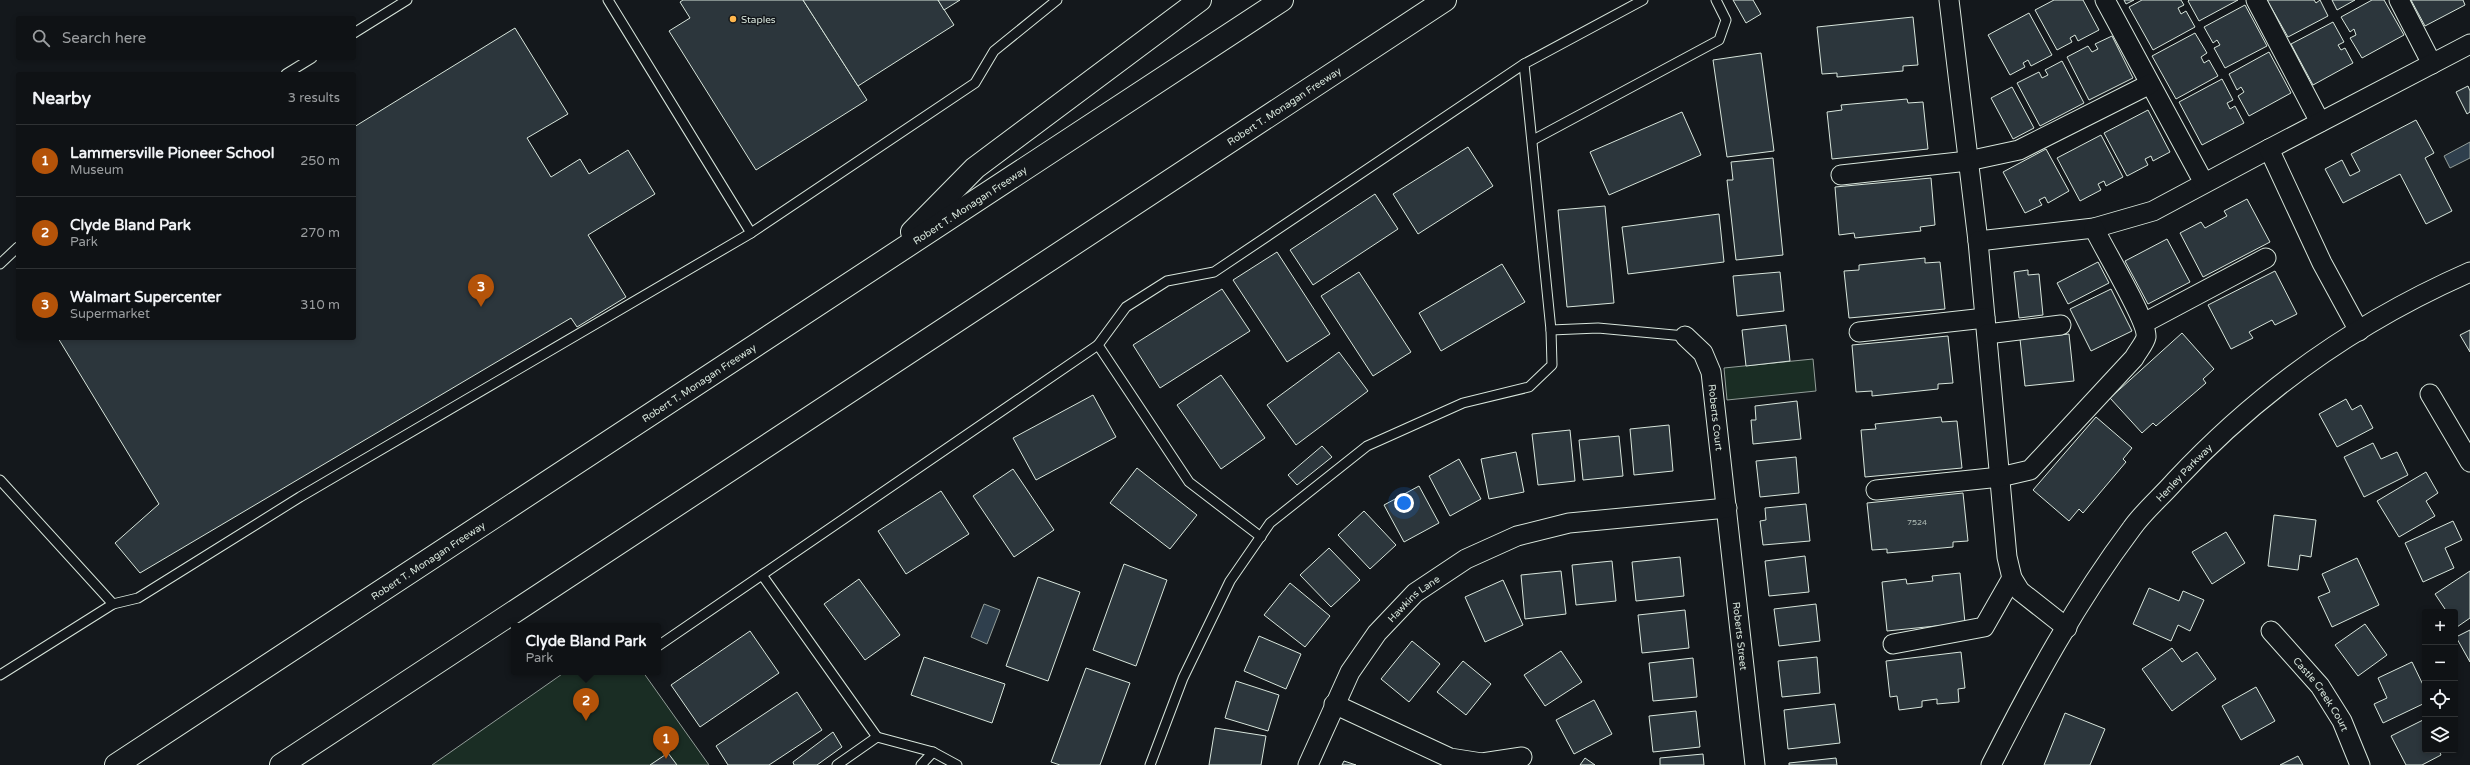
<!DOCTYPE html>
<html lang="en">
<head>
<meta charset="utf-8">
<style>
  body { margin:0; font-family:"Varela Round",sans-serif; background:#1d2022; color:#f1f3f6 }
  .controls { position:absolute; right:12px; bottom:12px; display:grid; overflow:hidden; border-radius:4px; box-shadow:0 2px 6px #0003 }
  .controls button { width:36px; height:36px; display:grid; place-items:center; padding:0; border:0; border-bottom:1px solid #2f3234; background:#0f1215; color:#f1f3f6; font:20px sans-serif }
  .you { position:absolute; left:1404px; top:503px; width:14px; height:14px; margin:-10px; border:3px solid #fff; border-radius:50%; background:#1a73e8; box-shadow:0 0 0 6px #1a73e833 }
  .badge { display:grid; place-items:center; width:26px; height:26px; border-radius:50%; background:#b45309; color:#fff; font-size:13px; font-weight:700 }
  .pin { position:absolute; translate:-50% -33px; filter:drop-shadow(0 1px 2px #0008) }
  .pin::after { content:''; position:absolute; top:21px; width:14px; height:12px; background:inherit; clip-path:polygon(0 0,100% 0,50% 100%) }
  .popup { position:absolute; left:511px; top:623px; width:150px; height:52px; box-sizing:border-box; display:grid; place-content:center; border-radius:4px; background:#0f1215; filter:drop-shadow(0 1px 3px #0005); font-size:13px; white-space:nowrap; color:#9b9ea0 }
  .popup b { font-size:15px; color:#f1f3f6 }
  .popup::after { content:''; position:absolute; left:50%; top:100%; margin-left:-8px; border:8px solid transparent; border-top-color:#0f1215 }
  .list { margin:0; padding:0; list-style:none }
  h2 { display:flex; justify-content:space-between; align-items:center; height:52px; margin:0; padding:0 16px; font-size:17px }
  h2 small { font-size:13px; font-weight:400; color:#9b9ea0 }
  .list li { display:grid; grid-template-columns:26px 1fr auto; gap:12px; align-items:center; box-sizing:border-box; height:72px; padding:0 16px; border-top:1px solid #2f3234 }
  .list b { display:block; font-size:15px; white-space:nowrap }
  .list p { margin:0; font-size:13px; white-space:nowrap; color:#9b9ea0 }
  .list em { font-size:13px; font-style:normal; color:#9b9ea0 }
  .icon { flex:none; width:22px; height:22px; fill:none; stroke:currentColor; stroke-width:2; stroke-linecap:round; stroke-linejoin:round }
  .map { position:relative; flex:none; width:2470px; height:765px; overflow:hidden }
  .search { position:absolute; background:#0f1215; box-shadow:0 2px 6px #0003; left:16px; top:16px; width:340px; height:44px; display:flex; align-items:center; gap:10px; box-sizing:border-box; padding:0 14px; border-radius:4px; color:#9b9ea0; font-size:15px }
  .panel { position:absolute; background:#0f1215; box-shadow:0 2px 6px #0003; left:16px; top:72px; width:340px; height:268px; border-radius:4px }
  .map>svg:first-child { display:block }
  .green { fill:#1a2d24; stroke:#939e99 }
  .water { fill:#2f3f4d; stroke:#939e99 }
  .building { fill:#2c363c; stroke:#d8e6dc }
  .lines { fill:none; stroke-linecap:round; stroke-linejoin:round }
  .lane-casing { stroke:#d8e6dc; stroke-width:11 }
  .street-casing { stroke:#d8e6dc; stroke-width:21 }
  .highway-casing { stroke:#d8e6dc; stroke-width:24 }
  .lane { stroke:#14181c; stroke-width:9 }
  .street { stroke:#14181c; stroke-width:19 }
  .highway { stroke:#14181c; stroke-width:22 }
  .poi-dot { fill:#ffb74d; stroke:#14181c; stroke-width:1.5 }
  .labels { text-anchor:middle; stroke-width:3; stroke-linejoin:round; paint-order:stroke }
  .number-label { font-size:8px; fill:#adbab4 }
  .poi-label { font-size:10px; fill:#d8e6dc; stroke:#14181c; text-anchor:start }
  .street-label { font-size:10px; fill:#d8e6dc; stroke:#14181c }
</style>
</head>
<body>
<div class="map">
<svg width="2470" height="765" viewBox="0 0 2470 765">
  <rect width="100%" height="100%" fill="#14181c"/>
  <g class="green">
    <polygon points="1813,359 1816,391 1727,400 1724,368"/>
    <polygon points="565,672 643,672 709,765 432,765"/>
  </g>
  <g class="water">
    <polygon points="2470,142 2470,158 2450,168 2444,156"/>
    <polygon points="984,604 1000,610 987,644 971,637"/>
  </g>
  <g class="building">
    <polygon points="683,0 803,0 867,100 756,170 669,31 690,18 680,2"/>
    <polygon points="803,0 938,0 954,25 858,86"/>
    <polygon points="938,0 960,0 944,10"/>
    <polygon points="1733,0 1753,0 1761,14 1746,23"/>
    <polygon points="2054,0 2083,0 2099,30 2078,41 2075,35 2070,38 2072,42 2057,50 2035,10"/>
    <polygon points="2124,0 2134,0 2126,4"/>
    <polygon points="2142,0 2181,0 2184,5 2178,8 2181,14 2186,11 2195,27 2153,50 2129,7"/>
    <polygon points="2189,0 2238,0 2199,21 2188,1"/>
    <polygon points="2267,0 2314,0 2316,3 2320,0 2328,16 2288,37"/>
    <polygon points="2332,0 2355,0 2337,10"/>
    <polygon points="2372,0 2384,0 2404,35 2362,58 2350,38 2356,35 2354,29 2350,32 2341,17"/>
    <polygon points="2411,0 2463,0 2465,5 2425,26"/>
    <polygon points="2245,5 2267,46 2225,68 2214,48 2220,45 2217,40 2213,43 2204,27"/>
    <polygon points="2029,13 2052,55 2031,66 2028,60 2023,63 2025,67 2010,75 1988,35"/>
    <polygon points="1913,17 1918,65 1903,66 1903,71 1837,77 1837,73 1822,74 1817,27"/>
    <polygon points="2333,22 2344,42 2338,45 2341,50 2345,48 2353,63 2313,85 2291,44"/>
    <polygon points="515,28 568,114 527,138 551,177 580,159 589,174 628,150 655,194 588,235 626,297 577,327 571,318 140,573 115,543 159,504 58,338 354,338 354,127"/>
    <polygon points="2195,33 2207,53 2201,57 2204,63 2209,60 2218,76 2176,99 2152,56"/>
    <polygon points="2112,36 2133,78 2089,100 2067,57 2088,46 2092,52 2098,49 2095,44"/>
    <polygon points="2269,52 2291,93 2249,116 2238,96 2244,92 2241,87 2237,90 2229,74"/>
    <polygon points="1761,53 1774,151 1727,157 1713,60"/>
    <polygon points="2062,61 2084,103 2040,126 2017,83 2039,72 2042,78 2048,75 2045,70"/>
    <polygon points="2222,79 2233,100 2227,103 2230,109 2235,106 2244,123 2202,145 2179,102"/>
    <polygon points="2468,86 2470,91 2470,112 2467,114 2456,92"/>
    <polygon points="2012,87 2034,128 2013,139 1991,98"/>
    <polygon points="1907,99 1908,103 1923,102 1928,149 1832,159 1827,112 1842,110 1841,105"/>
    <polygon points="2148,110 2170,152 2153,161 2151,156 2145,159 2148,165 2127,176 2104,133"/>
    <polygon points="1682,112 1701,155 1609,195 1590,152"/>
    <polygon points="2416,120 2434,153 2425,158 2452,211 2426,224 2400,174 2343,203 2325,169 2342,160 2350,176 2360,171 2351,154"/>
    <polygon points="2101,135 2123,177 2106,186 2104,181 2098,184 2101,190 2080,201 2057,158"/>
    <polygon points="1468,147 1493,186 1418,234 1393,194"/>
    <polygon points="2046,149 2069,191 2048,203 2045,197 2039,200 2042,205 2025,213 2003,172"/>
    <polygon points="1773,158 1783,255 1736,260 1727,180 1733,180 1731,162"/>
    <polygon points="1931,178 1935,225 1920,227 1921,231 1855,238 1854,233 1839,235 1835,187"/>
    <polygon points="1375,194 1398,229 1313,285 1290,250"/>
    <polygon points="2247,199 2270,242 2203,277 2180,233 2201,222 2205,228 2227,216 2224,211"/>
    <polygon points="1605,206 1614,303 1567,307 1558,210"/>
    <polygon points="1719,214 1724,262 1628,274 1622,227"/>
    <polygon points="2167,239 2190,282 2148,304 2125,261"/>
    <polygon points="1277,252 1330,334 1287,362 1233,280"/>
    <polygon points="1925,258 1925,263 1940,262 1945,309 1849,318 1844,271 1859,270 1859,265"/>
    <polygon points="2098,262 2109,283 2068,304 2057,283"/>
    <polygon points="1502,264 1525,302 1441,351 1419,313"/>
    <polygon points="2028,270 2028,275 2039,274 2043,315 2019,318 2014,272"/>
    <polygon points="2275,271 2297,314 2275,325 2272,320 2249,332 2253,338 2231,349 2208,305"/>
    <polygon points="1359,272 1411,352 1373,376 1321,296"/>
    <polygon points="1780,272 1784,311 1737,316 1733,276"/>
    <polygon points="1222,289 1250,331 1160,388 1133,345"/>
    <polygon points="2111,289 2132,331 2091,351 2070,309"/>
    <polygon points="1786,325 1790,361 1746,366 1742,330"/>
    <polygon points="2470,330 2470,352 2460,335"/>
    <polygon points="2182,333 2214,369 2203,379 2206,383 2156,426 2153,423 2142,433 2110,398"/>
    <polygon points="2069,334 2074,381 2025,386 2020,339"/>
    <polygon points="1948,336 1953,383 1938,384 1938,389 1872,396 1872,391 1856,392 1852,345"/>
    <polygon points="1339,352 1368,391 1296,445 1267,405"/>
    <polygon points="1221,375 1265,438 1221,469 1177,405"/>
    <polygon points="1093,395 1116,437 1036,480 1013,438"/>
    <polygon points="2346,399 2352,410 2361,405 2373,428 2337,447 2319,414"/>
    <polygon points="1797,401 1801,439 1753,444 1751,420 1756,420 1755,406"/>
    <polygon points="1941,417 1942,422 1957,421 1962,468 1865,477 1861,430 1876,429 1875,424"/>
    <polygon points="2096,417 2132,448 2123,459 2126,462 2083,513 2079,509 2069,521 2033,490"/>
    <polygon points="1669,425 1673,471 1634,475 1630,429"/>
    <polygon points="1570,430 1575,481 1538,485 1532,434"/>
    <polygon points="1619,436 1623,476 1583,480 1579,440"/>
    <polygon points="2373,443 2381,459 2397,452 2408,475 2364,497 2344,457"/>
    <polygon points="1322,446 1332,457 1297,485 1288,475"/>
    <polygon points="1516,452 1524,492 1489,499 1481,459"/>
    <polygon points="1796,457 1799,493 1760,497 1756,461"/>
    <polygon points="1459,459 1481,499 1450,516 1429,476"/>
    <polygon points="1137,468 1197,515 1170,549 1110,503"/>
    <polygon points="1013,469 1054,530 1014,557 973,496"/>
    <polygon points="2426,472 2438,493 2426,501 2435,516 2399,537 2377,501"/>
    <polygon points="1419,486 1439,523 1404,542 1384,505"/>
    <polygon points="941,491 969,534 906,574 878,531"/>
    <polygon points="1963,493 1968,541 1953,542 1953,547 1887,553 1887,549 1872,550 1867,503"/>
    <polygon points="1806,504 1810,541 1763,545 1760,521 1766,520 1765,508"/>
    <polygon points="1364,511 1396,545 1370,569 1338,535"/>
    <polygon points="2274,515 2316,520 2311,557 2300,555 2298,570 2268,566"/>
    <polygon points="2453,521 2462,540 2445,548 2454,568 2423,582 2405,543"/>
    <polygon points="2226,532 2245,563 2212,584 2192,552"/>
    <polygon points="1329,548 1360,580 1331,607 1300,575"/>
    <polygon points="1805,556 1809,592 1769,596 1765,561"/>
    <polygon points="1680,557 1684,596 1636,601 1632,562"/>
    <polygon points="2357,558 2379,605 2332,627 2318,597 2330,592 2322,574"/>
    <polygon points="1612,561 1616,601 1576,605 1572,565"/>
    <polygon points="1124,564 1167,580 1136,666 1093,650"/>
    <polygon points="1561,571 1566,614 1525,619 1521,575"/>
    <polygon points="2470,571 2470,618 2457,627 2455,612 2447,612 2435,594"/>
    <polygon points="1960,573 1965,623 1887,631 1882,582 1906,579 1907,584 1933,581 1932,576"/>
    <polygon points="1038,577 1080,592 1048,681 1006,666"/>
    <polygon points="859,579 900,635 865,660 824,604"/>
    <polygon points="1503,580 1523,625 1485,642 1465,597"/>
    <polygon points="1290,583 1330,616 1305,647 1264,615"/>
    <polygon points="2149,588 2179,601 2183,591 2204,600 2190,631 2178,625 2171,641 2133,624"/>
    <polygon points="1816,604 1820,641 1779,646 1774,609"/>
    <polygon points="1685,610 1689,648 1642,653 1638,615"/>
    <polygon points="2365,624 2387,655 2358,676 2335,645"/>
    <polygon points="2470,630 2470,662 2456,637"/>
    <polygon points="750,631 779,673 700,727 671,685"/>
    <polygon points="1259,636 1301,654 1286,689 1244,671"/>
    <polygon points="1412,641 1440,664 1409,702 1381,679"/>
    <polygon points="2172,648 2182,662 2197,652 2216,679 2172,711 2142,669"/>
    <polygon points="1561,651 1582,682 1545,706 1524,675"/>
    <polygon points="1961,652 1965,688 1958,689 1959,702 1937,704 1937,699 1922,701 1922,707 1899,710 1897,696 1890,697 1886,661"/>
    <polygon points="924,657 1005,684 992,723 911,695"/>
    <polygon points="1817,657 1820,693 1782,697 1778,661"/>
    <polygon points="1693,658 1697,697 1653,701 1649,663"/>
    <polygon points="1463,661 1491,684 1466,715 1437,692"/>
    <polygon points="2412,662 2425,689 2425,703 2383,723 2374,704 2387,698 2378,678"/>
    <polygon points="1086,668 1130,683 1100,765 1060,765 1051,762"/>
    <polygon points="1236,681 1279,695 1268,731 1225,718"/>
    <polygon points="2256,687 2275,721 2241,740 2222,706"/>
    <polygon points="797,692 822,730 769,765 728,765 716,746"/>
    <polygon points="1594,700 1612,734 1574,754 1556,720"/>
    <polygon points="1835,704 1840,743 1788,749 1784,710"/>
    <polygon points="1696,711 1700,747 1653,752 1649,716"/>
    <polygon points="2065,713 2105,729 2090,765 2044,765"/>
    <polygon points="2423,720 2425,724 2425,750 2439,750 2441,755 2422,765 2406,765 2391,736"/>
    <polygon points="1215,728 1266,736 1261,765 1209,765"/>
    <polygon points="833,732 842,747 817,765 794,765 793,762"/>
    <polygon points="668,753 677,765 650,765"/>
    <polygon points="1703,754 1704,765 1660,765 1660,758"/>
    <polygon points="2298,756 2303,765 2280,765"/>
    <polygon points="1585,758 1595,765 1580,765"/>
    <polygon points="1836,758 1837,765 1789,765 1789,763"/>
    <polygon points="1344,761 1356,765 1342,765"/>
  </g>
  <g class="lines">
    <defs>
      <g id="lane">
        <polyline points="608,0 751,233"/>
        <polyline points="1643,0 1524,64 1551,330 1598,328 1685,336"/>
        <polyline points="354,33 407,0"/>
        <polyline points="286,74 312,58"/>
        <polyline points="1533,140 1719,40 1726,20 1716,0"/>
        <polyline points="0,264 18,247"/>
        <polyline points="0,480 113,604 138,598 300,497 751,233 975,83 994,51 1057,0"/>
        <polyline points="1261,537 1189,482 1098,345 1126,307 1167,281 1214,272 1524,64"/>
        <polyline points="762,575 877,737 837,765"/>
        <polyline points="658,646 1098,345"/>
        <polyline points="0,675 113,604"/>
        <polyline points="877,737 933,752 957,765"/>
        <polyline points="921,765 933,752"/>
        <polyline points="1150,765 1183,678 1230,581 1270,523 1367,446 1463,403 1529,387 1552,365 1551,330"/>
      </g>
      <g id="street">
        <polyline points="1949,0 1978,241 2094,228 2153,211 2269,149"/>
        <polyline points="2105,0 2204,183"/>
        <polyline points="2256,0 2320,122"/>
        <polyline points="2399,0 2432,64"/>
        <polyline points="1841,175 1968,161 2019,150 2150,84"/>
        <polyline points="1978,241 2007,557 2012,578 2020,591 2067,628"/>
        <polyline points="2144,323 2266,258"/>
        <polyline points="2359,331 2322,263 2269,149 2470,44"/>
        <polyline points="1859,332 1985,318"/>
        <polyline points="1987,334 2061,325"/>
        <path id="s1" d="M 1685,336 L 1703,353 L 1711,372 L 1755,765"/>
        <polyline points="2430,394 2470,462"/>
        <path d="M 1876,490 L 2000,477 L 2030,470 L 2134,358 C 2137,352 2145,343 2146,337 C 2148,321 2103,248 2094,228"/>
        <path id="s2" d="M 2271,631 L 2320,686 L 2342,721 L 2360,765"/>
        <polyline points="1893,644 1984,627 2012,578"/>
        <polyline points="1334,704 1450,758 1482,763 1522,757"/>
        <path id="s3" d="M 1308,765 L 1350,672 L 1377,633 L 1415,593 L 1466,559 L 1517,536 L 1569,523 L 1727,508"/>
        <path id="s4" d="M 1991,765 C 2032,684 2077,601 2132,528 C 2144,511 2161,497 2175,481 C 2258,392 2358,321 2470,272"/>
      </g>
      <g id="highway">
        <polyline points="912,232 975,168 1200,0"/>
        <path id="s5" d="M 116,765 L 1282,0"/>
        <path id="s6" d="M 281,765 L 1445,0"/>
      </g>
    </defs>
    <use href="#lane" class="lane-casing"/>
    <use href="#street" class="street-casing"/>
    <use href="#highway" class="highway-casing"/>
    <use href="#lane" class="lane"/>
    <use href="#street" class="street"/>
    <use href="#highway" class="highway"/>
  </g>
  <circle class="poi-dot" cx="733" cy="19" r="4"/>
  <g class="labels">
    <g class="number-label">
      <text x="1917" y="525">7524</text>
    </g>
    <g class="poi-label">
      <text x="741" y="23">Staples</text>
    </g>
    <g class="street-label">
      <text dy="4" stroke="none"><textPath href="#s6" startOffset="1200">Robert T. Monagan Freeway</textPath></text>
      <text dy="4" stroke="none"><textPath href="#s5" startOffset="1021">Robert T. Monagan Freeway</textPath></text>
      <text dy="4" stroke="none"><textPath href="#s5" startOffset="697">Robert T. Monagan Freeway</textPath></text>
      <text dy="4" stroke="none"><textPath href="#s1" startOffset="91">Roberts Court</textPath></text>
      <text dy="4" stroke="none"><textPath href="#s4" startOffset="352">Henley Parkway</textPath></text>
      <text dy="4" stroke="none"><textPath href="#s5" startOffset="373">Robert T. Monagan Freeway</textPath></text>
      <text dy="4" stroke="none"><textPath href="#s3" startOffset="200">Hawkins Lane</textPath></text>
      <text dy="4" stroke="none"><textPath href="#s1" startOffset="311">Roberts Street</textPath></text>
      <text dy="4" stroke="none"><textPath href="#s2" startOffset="81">Castle Creek Court</textPath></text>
    </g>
  </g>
</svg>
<div class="controls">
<button>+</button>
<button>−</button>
<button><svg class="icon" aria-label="locate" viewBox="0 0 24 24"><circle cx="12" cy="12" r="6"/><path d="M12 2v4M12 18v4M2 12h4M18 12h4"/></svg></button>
<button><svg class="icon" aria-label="layers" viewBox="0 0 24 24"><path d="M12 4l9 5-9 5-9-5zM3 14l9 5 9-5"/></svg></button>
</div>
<div class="you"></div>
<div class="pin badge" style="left:666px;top:759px">1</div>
<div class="pin badge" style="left:586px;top:721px">2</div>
<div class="popup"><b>Clyde Bland Park</b>Park</div>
<div class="pin badge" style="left:481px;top:307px">3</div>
<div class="search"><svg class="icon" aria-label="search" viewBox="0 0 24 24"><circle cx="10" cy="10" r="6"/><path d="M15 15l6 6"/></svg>Search here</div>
<section class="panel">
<h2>Nearby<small>3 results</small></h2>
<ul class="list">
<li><span class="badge">1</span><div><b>Lammersville Pioneer School</b><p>Museum</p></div><em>250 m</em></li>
<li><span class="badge">2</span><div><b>Clyde Bland Park</b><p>Park</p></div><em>270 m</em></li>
<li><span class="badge">3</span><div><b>Walmart Supercenter</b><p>Supermarket</p></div><em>310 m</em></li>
</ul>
</section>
</div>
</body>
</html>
